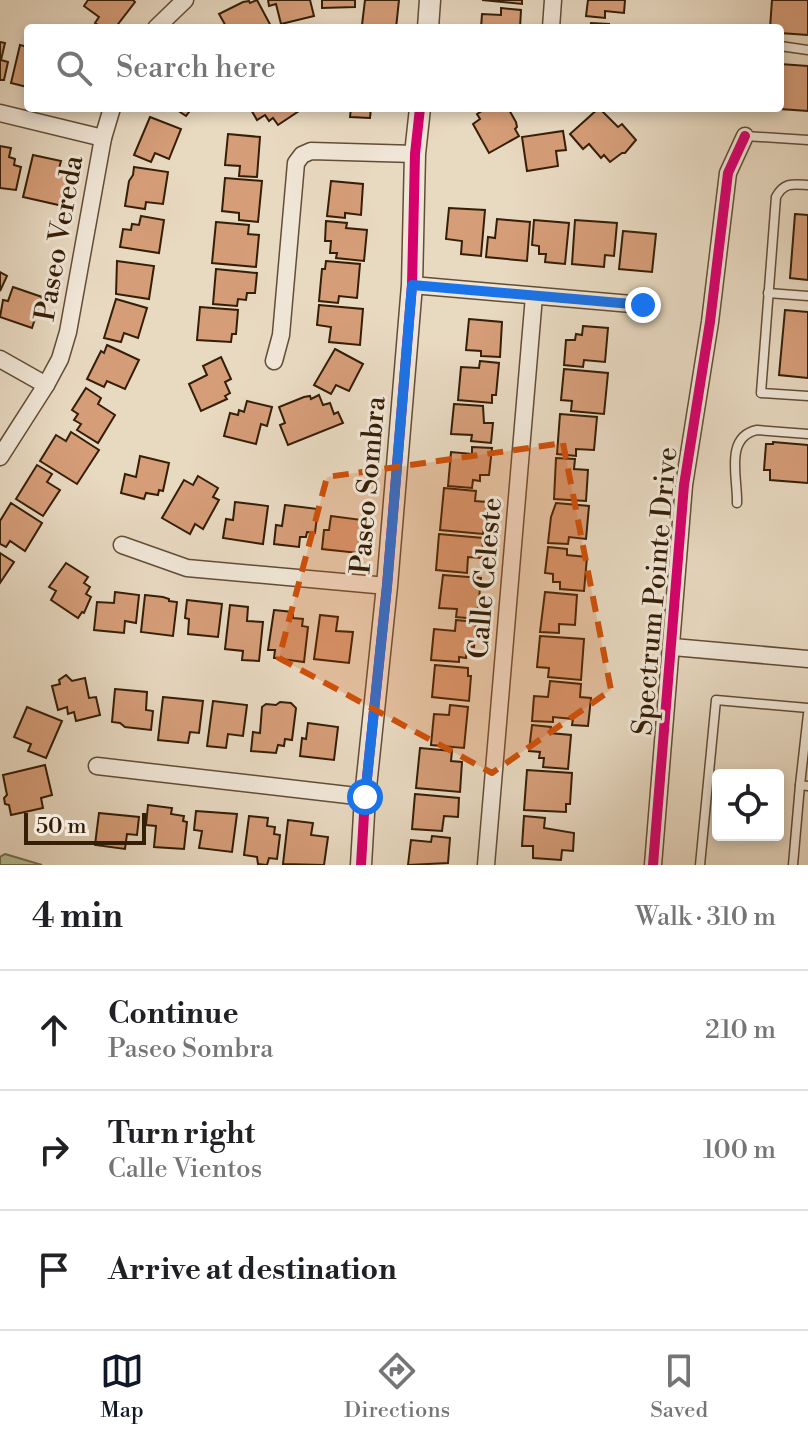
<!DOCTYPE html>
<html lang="en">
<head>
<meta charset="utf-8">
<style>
  body { margin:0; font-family:"Libre Bodoni",serif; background:#f2f2f2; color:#202124 }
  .controls { position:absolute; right:24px; bottom:24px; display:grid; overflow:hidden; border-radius:8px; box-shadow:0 4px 12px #0003 }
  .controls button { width:72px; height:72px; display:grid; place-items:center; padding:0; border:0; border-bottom:2px solid #e0e0e0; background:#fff; color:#202124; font:40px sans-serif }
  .scale { position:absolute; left:24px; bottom:20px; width:122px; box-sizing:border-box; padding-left:8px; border:4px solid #351e06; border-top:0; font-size:22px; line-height:28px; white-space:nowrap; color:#351e06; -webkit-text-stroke:6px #f0e6d7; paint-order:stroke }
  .stop { position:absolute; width:24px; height:24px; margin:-18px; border:6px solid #1a73e8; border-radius:50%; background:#fff }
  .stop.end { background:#1a73e8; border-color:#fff; box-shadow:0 2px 8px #0008 }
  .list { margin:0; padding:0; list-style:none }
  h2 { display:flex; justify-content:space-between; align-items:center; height:104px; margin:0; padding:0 32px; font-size:34px }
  h2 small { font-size:26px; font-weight:400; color:#757577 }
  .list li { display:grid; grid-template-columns:52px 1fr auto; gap:24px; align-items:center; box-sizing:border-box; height:120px; padding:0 32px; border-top:2px solid #e0e0e0 }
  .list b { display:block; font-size:30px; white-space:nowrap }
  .list p { margin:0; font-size:26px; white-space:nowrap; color:#757577 }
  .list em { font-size:26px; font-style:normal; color:#757577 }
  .icon { flex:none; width:44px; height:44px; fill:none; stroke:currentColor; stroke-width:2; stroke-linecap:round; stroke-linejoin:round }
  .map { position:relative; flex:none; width:808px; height:865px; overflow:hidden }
  .search { position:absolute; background:#fff; box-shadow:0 4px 12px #0003; left:24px; right:24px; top:24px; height:88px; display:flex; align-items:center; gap:20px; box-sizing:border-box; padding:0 28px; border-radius:8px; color:#757577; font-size:30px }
  .sheet { height:464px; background:#fff }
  nav { display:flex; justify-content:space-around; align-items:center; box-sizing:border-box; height:112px; border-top:2px solid #e0e0e0; background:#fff; font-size:22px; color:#757577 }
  nav a { display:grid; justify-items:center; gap:4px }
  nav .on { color:#111827 }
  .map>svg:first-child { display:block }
  .green { fill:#b3c095; stroke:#746f4e; stroke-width:2 }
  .building { fill:#d59d78; stroke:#351e06; stroke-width:2 }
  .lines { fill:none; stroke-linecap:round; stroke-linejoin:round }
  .service-casing { stroke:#624d35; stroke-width:11 }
  .minor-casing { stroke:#624d35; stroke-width:19 }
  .tertiary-casing { stroke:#624d35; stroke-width:23 }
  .service { stroke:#f0e6d7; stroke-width:8 }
  .minor { stroke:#f0e6d7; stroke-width:16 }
  .tertiary { stroke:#f0e6d7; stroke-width:20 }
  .cycleway-casing { stroke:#f0e6d7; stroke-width:15 }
  .cycleway { stroke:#d6006c; stroke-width:10 }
  .route { stroke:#1a73e8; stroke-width:10 }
  .marked { fill:#cd500b; fill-opacity:0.2; stroke:#cd500b; stroke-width:6; stroke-dasharray:16 10; stroke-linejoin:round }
  .labels { text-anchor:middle; stroke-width:6; stroke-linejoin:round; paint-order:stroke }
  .street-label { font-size:28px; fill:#351e06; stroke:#f0e6d7 }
</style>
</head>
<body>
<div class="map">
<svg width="808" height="865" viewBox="0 0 808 865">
  <rect width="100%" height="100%" fill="#e8d9c1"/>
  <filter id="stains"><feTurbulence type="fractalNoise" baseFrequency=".0025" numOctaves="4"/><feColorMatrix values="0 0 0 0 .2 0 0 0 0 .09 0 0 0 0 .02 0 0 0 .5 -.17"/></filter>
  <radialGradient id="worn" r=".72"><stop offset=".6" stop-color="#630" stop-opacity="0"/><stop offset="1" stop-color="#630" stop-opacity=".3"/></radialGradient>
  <polygon class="green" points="5,854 42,865 0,865 0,857"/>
  <g class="building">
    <polygon points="88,0 133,0 135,2 115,28 103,28 95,23 99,17 84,6"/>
    <polygon points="257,0 272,28 227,28 219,14 243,2 249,1 250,3"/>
    <polygon points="268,0 310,0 314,16 281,24 276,4 269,6"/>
    <polygon points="322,0 355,0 355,7 322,8"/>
    <polygon points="365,0 399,0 396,28 368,28 362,25"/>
    <polygon points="482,0 522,0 522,4"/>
    <polygon points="588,0 625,0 624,13 605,11 605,18 586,16"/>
    <polygon points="772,0 808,0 808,35 780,33 780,28 770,28"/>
    <polygon points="501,8 521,10 520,28 481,28 482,14 501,15"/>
    <polygon points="591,23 609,24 609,28 590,28"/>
    <polygon points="0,42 5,43 1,60 8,62 4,80 0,80"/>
    <polygon points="20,45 28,47 27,87 11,83"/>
    <polygon points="780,64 808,66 808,111 780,109"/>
    <polygon points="174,108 192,108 186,116"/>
    <polygon points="250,108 297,108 299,111 278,125 273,118 269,121 265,115 257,120"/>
    <polygon points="319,108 344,108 344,111 319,110"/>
    <polygon points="351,108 371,108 370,118 350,117"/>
    <polygon points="487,108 508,108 516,122 517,127 515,129 519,136 489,153 473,124 480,119 477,114"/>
    <polygon points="599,108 618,127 622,124 636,140 625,153 622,153 610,162 604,155 601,158 589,144 583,149 570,134"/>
    <polygon points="150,117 181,129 169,159 155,153 151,162 134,155"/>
    <polygon points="563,131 566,150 556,151 558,166 527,171 522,137"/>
    <polygon points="228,134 260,137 257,177 239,176 240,166 225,165"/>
    <polygon points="0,146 11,148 9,157 15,159 14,165 21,167 16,190 0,188"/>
    <polygon points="33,155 61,161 58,172 71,175 63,206 23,197"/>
    <polygon points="134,167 168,172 163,204 146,202 145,209 125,206 129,181 133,175"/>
    <polygon points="225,178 262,181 258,222 239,220 239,213 222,211"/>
    <polygon points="331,181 363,184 361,215 345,213 345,218 327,216"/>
    <polygon points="449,208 485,210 481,256 461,254 462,241 446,239"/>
    <polygon points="795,214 808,215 808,280 790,278"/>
    <polygon points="141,216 164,220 159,253 120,247 123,229 131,230 132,224 139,225"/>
    <polygon points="497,219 530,222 527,261 486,257 488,237 495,238"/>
    <polygon points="534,220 569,223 565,264 545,262 546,254 539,254 539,246 532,245"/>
    <polygon points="575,220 617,223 614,256 605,255 604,267 572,264"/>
    <polygon points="326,221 347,223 346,228 367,230 364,261 336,258 337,253 330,253 331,241 325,241"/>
    <polygon points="216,222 249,225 248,234 259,235 256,267 212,263"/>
    <polygon points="623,231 656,234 652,272 619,269"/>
    <polygon points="117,261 154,266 149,299 116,294"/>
    <polygon points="326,261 360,264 357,298 339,296 338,303 319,301 322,269 325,269"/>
    <polygon points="216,269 257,273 255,293 247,293 246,300 238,299 237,306 213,304"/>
    <polygon points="0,272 7,276 0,291"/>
    <polygon points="13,287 42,297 32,328 0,317 3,300 8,301"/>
    <polygon points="116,299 147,308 138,338 124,333 121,342 104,338"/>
    <polygon points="319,305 363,309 360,345 329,342 331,327 317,325"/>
    <polygon points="200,307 238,310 236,334 232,334 231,342 197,340"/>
    <polygon points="785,310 808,312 808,378 779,375"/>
    <polygon points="469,319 502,322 500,357 481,356 481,351 466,350"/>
    <polygon points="583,326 608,328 605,362 584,360 583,367 564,365 566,340 575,340 576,334 582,335"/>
    <polygon points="107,345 139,360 125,389 107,381 104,387 87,379 101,351 104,353"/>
    <polygon points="335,349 363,364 349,391 336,385 331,394 314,385"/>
    <polygon points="221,357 231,379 225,382 230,393 225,396 227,399 201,411 189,384 207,375 203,366"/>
    <polygon points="480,361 499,363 496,395 492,395 492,403 458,400 461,367 479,368"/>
    <polygon points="564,369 608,373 604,414 571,411 572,401 561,400"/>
    <polygon points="86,388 101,398 98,404 115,415 98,443 77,430 81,424 74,420 78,414 72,410"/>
    <polygon points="319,395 323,405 330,403 334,414 338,412 343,423 288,445 280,425 285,423 279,407 304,397 310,396 311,399"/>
    <polygon points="247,401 272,407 267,426 261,424 256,444 224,436 230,413 238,415 239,410 244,412"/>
    <polygon points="454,404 483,406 484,423 493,423 491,443 471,441 472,435 451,434"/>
    <polygon points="560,414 597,417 594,450 576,449 576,456 557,454"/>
    <polygon points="71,432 99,450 77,484 40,461 56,435 66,441"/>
    <polygon points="773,442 808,445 808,483 770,480 770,470 764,470 766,444 773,444"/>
    <polygon points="472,447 492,448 489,475 480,475 480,481 473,480 472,488 448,486 451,452 472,454"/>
    <polygon points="140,456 169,463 163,491 159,490 158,495 146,493 144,499 121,493 125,474 136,477"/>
    <polygon points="556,458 575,459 574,469 588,470 586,501 554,499"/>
    <polygon points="37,465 52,474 47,482 60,490 43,516 16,499"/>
    <polygon points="198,476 218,488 213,497 219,500 203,529 195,524 190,534 162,518 184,480 193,485"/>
    <polygon points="444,488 476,491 475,501 487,502 483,534 440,530"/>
    <polygon points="235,502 268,506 263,544 223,538 226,519 233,520"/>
    <polygon points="11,503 42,523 25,551 10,541 6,547 0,544 0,521"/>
    <polygon points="556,503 589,506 586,539 569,537 568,544 548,543 551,517"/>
    <polygon points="285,505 318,509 315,533 307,532 306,537 300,537 299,547 274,544 276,525 282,526"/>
    <polygon points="331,516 362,520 358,553 322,549 324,530 329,530"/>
    <polygon points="439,534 483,538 482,558 468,557 467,573 436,570"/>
    <polygon points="548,547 567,549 567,555 587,557 584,591 560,589 560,582 553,582 553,574 545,573"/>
    <polygon points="0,553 14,562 0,583"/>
    <polygon points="66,563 88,577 84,583 90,587 86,594 91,597 84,613 82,612 78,618 51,600 56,591 49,587"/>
    <polygon points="443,575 481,578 477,619 456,617 457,609 439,608"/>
    <polygon points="115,592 139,595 136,623 125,621 124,633 94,630 97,602 114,603"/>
    <polygon points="545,592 577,595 575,625 559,624 559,633 540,632"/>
    <polygon points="145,595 163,597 169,599 169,601 177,602 173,636 141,632"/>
    <polygon points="187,600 222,604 218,637 188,634 189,619 185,618"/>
    <polygon points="230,605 248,607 247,621 263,622 259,661 242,660 243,651 225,649"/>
    <polygon points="274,610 293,612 293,618 303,619 302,626 308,627 304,662 274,658 275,650 268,650"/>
    <polygon points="320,615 338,617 336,631 353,632 349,663 314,659"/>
    <polygon points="456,620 476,622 474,647 467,646 466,658 459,657 459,662 431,660 434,629 455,631"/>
    <polygon points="540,636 584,639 581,680 548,677 549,668 537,667"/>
    <polygon points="435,665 468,668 468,676 471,676 469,701 432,697"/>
    <polygon points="66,675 72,681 85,678 89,698 96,697 100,715 76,721 74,712 68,714 67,707 58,710 52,686 60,684 59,680"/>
    <polygon points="550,681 581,684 580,697 591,698 588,726 572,725 573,719 553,717 553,722 532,721 534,696 548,697"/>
    <polygon points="115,689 147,692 146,710 153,711 151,730 125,727 120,723 112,722"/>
    <polygon points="163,697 203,701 199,733 190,732 188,743 158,740"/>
    <polygon points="213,701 247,705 243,736 228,734 226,748 207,746"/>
    <polygon points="280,702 291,703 296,708 292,740 285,739 284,746 278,745 276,753 251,751 253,732 260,733 262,707 266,704 276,705"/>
    <polygon points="450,705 468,707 464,748 431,745 434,714 449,715"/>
    <polygon points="27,707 62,721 46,758 28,751 31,744 14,737"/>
    <polygon points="308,723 338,727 334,760 300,756 302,738 306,739"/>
    <polygon points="532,725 551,727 550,733 571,735 568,769 543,767 544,758 539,758 540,752 529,751"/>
    <polygon points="420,748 452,751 451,761 462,762 460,792 416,788"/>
    <polygon points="45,765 52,795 41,798 43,808 11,815 9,805 5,804 4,798 7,795 3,775"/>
    <polygon points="527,770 572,773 570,804 566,804 566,812 524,810"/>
    <polygon points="415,794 459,798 458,817 444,816 442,831 412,829"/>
    <polygon points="148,805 172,808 171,814 184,816 183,821 187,822 184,849 154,847 156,826 146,825"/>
    <polygon points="196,811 237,814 232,852 199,848 202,831 194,830"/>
    <polygon points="99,813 139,817 137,835 127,834 125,849 95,845"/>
    <polygon points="249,816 268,818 267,826 275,827 274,834 280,835 277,859 269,858 267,865 258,864 257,857 244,855"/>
    <polygon points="524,816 545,818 544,828 574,833 573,851 562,850 561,860 533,858 533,846 522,846"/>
    <polygon points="288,820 313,823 311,835 328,837 324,865 283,864"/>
    <polygon points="432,836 450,838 448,863 408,865 411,840 431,842"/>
  </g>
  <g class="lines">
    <defs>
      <g id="service">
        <polyline points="780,46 808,50"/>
        <polyline points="745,136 808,140"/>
        <path d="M 808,185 C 793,184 784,182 776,197 L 761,393 L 808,396"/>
        <polyline points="768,293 808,296"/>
        <path d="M 737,503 C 738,479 724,437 757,430 L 808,434"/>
        <polyline points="808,714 800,785 808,786"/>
        <polyline points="700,865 716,700 808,708"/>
        <polyline points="793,865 800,785"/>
      </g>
      <g id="minor">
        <polyline points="156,28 185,0"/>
        <polyline points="551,28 553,0"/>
        <polyline points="0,113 103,138"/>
        <polyline points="412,285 643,305"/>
        <polyline points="0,359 46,385"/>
        <polyline points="274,361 281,335 296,163 302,155 311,151 415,154"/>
        <polyline points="0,457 46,385 60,359 68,332 103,138 112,108"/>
        <polyline points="122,545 187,568 387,586"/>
        <polyline points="673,647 808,659"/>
        <polyline points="97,766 365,797"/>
        <polyline points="486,865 534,296"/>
        <polyline points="653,865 684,485 710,322 728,173 745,136"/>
      </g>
      <g id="tertiary">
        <polyline points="428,28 430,0"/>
        <polyline points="361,865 365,797 387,586 412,285 415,154 420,108"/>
      </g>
    </defs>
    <use href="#service" class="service-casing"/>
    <use href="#minor" class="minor-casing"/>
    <use href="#tertiary" class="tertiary-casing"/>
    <use href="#service" class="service"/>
    <use href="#minor" class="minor"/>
    <use href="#tertiary" class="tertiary"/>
    <defs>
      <g id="cycleway">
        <polyline points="361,865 365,797 387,586 412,285 415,154 420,108"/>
        <polyline points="653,865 684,485 710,322 728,173 745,136"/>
      </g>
    </defs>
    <use href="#cycleway" class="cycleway-casing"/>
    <use href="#cycleway" class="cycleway"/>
  </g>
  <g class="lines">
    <polyline class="route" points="365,797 387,586 412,285 643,305"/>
  </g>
  <path class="marked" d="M 563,443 L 611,690 L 492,773 L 279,658 L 327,477 Z"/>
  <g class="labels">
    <g class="street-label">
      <text transform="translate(58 238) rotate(-80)" y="10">Paseo Vereda</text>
      <text transform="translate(367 485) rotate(-85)" y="10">Paseo Sombra</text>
      <text transform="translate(484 578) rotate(-85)" y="10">Calle Celeste</text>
      <text transform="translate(654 591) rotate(-85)" y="10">Spectrum Pointe Drive</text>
    </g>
  </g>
  <rect width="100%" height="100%" filter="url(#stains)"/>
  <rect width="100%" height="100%" fill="url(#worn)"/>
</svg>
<div class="controls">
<button><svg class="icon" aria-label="locate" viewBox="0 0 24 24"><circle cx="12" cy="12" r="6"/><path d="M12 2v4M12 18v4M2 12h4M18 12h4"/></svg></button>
</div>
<div class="scale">50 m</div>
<div class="stop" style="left:365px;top:797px"></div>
<div class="stop end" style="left:643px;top:305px"></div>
<div class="search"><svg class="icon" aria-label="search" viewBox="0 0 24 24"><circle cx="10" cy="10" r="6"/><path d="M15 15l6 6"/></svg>Search here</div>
</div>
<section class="sheet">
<h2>4 min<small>Walk · 310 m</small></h2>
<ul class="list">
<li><svg class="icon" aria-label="ahead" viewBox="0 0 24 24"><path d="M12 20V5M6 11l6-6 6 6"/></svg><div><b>Continue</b><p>Paseo Sombra</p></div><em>210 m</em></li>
<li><svg class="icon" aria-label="right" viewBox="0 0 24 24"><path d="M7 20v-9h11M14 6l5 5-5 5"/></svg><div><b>Turn right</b><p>Calle Vientos</p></div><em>100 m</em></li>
<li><svg class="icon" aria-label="arrive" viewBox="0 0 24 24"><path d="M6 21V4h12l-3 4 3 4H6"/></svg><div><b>Arrive at destination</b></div></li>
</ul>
</section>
<nav>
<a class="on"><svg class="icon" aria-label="map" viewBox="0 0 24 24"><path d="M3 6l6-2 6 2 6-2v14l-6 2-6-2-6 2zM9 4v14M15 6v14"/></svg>Map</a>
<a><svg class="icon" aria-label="directions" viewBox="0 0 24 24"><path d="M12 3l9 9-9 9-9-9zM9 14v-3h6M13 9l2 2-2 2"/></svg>Directions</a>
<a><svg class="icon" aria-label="saved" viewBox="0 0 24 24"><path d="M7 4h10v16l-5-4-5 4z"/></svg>Saved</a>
</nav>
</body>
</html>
